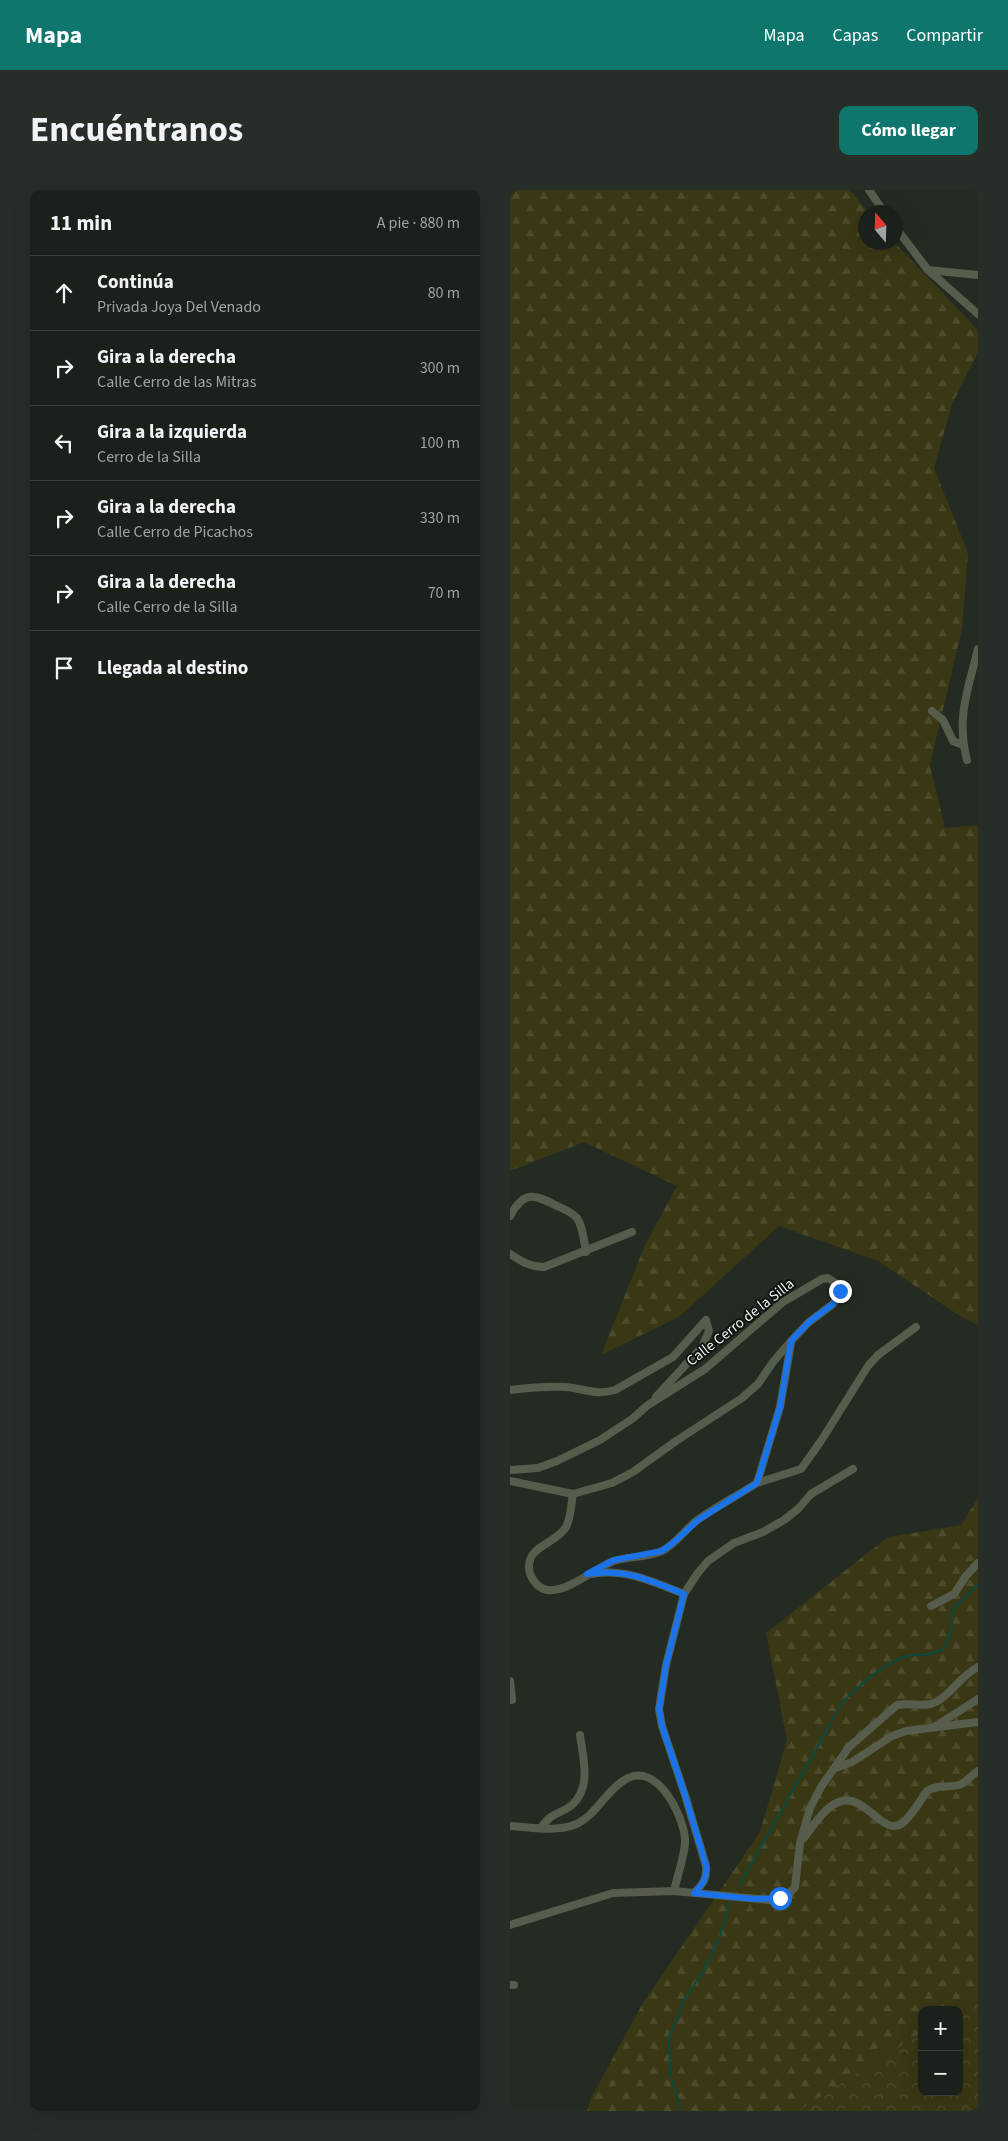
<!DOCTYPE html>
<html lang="es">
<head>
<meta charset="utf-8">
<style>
  body { margin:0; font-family:"Source Sans 3",sans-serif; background:#272d27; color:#f1f3f6 }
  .controls { position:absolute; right:15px; bottom:15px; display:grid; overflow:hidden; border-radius:10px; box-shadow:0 5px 20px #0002 }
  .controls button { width:45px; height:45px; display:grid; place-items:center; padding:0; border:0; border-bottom:1px solid #383e39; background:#1a201a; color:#f1f3f6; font:25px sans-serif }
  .compass { position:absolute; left:348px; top:15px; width:45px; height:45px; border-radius:50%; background:#1a201a; box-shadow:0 5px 20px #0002; rotate:341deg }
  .stop { position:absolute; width:15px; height:15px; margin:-11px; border:4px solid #1a73e8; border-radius:50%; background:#fff }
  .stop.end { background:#1a73e8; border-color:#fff; box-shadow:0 1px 5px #0008 }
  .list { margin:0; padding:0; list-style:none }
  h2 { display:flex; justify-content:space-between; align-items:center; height:65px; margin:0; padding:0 20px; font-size:21px }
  h2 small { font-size:16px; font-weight:400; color:#9fa3a2 }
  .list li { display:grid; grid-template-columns:32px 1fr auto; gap:15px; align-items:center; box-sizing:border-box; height:75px; padding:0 20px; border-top:1px solid #383e39 }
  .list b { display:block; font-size:19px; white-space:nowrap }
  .list p { margin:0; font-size:16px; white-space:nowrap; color:#9fa3a2 }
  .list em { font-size:16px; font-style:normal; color:#9fa3a2 }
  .icon { flex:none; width:28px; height:28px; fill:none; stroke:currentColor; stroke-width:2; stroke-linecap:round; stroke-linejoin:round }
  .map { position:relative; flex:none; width:468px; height:1921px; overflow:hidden; border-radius:10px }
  header { display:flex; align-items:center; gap:30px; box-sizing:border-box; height:70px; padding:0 25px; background:#0f766e; color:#fff }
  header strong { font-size:24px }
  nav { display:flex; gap:28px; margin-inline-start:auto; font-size:18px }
  .intro { display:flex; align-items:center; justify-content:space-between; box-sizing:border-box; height:120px; padding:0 30px }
  h1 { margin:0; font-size:35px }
  .button { padding:12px 22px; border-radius:10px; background:#0f766e; color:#fff; font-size:18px; font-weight:700 }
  main { display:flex; gap:30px; padding:0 30px }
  aside { flex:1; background:#1a201a; border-radius:10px; box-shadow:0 5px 20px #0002 }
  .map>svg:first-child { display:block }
  .forest { fill:url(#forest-firs); fill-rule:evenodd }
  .park { fill:url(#park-crowns) }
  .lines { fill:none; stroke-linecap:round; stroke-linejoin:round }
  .stream { stroke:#094a41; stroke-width:2 }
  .minor { stroke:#565d4c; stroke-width:8 }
  .route { stroke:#1a73e8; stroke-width:6 }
  .labels { text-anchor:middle; stroke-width:4; stroke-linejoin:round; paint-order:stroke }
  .street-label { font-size:15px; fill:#f0f5ef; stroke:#0f130f }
</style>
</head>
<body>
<header>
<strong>Mapa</strong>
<nav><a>Mapa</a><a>Capas</a><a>Compartir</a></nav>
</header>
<div class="intro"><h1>Encuéntranos</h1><a class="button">Cómo llegar</a></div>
<main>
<aside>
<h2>11 min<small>A pie · 880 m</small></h2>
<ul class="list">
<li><svg class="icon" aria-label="ahead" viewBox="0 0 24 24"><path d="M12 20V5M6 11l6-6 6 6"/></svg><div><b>Continúa</b><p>Privada Joya Del Venado</p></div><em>80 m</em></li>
<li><svg class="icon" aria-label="right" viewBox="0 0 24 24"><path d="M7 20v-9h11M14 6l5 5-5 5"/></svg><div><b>Gira a la derecha</b><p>Calle Cerro de las Mitras</p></div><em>300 m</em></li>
<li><svg class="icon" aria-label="left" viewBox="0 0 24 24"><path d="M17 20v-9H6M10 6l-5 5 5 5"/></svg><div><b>Gira a la izquierda</b><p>Cerro de la Silla</p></div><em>100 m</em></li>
<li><svg class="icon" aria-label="right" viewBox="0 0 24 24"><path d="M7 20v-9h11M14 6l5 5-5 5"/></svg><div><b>Gira a la derecha</b><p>Calle Cerro de Picachos</p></div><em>330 m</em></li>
<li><svg class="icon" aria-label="right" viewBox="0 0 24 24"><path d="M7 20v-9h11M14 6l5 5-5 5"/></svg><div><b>Gira a la derecha</b><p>Calle Cerro de la Silla</p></div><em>70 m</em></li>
<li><svg class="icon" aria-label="arrive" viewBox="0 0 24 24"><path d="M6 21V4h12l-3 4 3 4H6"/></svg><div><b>Llegada al destino</b></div></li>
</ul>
</aside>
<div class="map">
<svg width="468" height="1921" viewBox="0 0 468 1921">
  <defs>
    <pattern id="forest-firs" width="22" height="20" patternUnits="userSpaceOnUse" patternTransform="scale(1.25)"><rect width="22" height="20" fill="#393714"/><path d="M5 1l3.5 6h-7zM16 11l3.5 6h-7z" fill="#4c4b2b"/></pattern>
    <pattern id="park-crowns" width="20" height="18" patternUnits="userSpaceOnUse" patternTransform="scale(1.25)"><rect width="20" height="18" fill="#393714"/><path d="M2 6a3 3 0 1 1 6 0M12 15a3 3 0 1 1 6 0" fill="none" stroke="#4c4b2b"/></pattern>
  </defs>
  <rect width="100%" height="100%" fill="#232b23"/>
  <g class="forest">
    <polygon points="0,0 340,0 358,22 356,22 356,52 385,53 468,140 468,162 442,214 424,278 458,363 452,439 420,575 435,638 468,635 468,1135 450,1126 368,1071 269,1036 169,1127 91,1165 135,1055 167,996 74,952 0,981"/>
    <path d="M 468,1308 L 468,1921 L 77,1921 L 81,1908 L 133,1813 L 250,1642 L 277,1550 L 256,1443 L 378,1347 L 451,1335 ZM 412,1820 L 449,1820 L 449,1902 L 412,1902 Z"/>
  </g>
  <polygon class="park" points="468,1807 468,1921 288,1921 412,1842 412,1902 449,1902 449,1820 448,1820"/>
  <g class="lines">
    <g class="stream">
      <path d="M 229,1696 L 332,1513 C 345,1499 379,1469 398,1466 C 411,1464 420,1466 432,1460 L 442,1441 L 441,1426 L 444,1418 L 468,1394"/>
      <polyline points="168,1921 170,1915 160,1884 159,1847 175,1808 193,1782 210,1747 220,1712"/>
    </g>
    <g class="minor">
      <polyline points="359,0 374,22"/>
      <polyline points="386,38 418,80 468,124"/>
      <polyline points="418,80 468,85"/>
      <polyline points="422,521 433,530 443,551 453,555"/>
      <path d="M 457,570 C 446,528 458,499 468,459"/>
      <path d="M 0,1026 C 14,1000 24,1004 47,1016 C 54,1019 62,1022 67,1028 C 73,1037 74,1051 76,1062"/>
      <path d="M 0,1064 C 11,1071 20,1077 34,1077 L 122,1042"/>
      <path d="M 0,1200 C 17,1198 37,1196 55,1197 C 74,1198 84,1206 105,1200 L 163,1167 L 196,1130 L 199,1141 L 192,1157 L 146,1207"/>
      <polyline points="0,1280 28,1278 47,1271 90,1250 122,1229 138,1215 195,1179 273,1112 312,1089 318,1088 327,1094 330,1101 328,1107 323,1114 299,1132 281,1151 263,1172 248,1194 232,1208 166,1251 123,1282 102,1293 63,1304 0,1291"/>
      <polyline points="247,1293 291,1279 311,1251 358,1176 368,1165 406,1137"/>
      <path d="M 63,1304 C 61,1314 61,1328 56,1337 C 47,1353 18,1356 19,1377 C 19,1382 21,1387 24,1391 C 42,1418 82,1378 104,1371 C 119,1366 137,1368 152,1361 C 165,1355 174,1341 186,1331 C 205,1317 227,1306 247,1293 L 270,1217 L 281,1153"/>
      <path d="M 82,1384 C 115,1378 144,1392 174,1404"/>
      <polyline points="421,1416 444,1404 456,1386 468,1373"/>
      <polyline points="0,1491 2,1510"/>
      <polyline points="424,1537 468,1509"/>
      <polyline points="323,1579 342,1572 382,1546 396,1541 468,1532"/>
      <path d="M 0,1636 C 20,1637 45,1642 64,1635 C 87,1626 96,1599 118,1588 C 148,1574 173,1625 175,1649 C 176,1662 167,1687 164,1701"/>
      <path d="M 31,1638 C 42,1621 50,1625 62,1615 C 82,1597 73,1568 70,1545"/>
      <path d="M 293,1649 C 302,1638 309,1625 320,1617 C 351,1592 370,1647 391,1634 C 400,1629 411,1609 417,1601 C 427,1594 438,1598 449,1595 C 456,1593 461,1585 468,1581"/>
      <path d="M 184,1703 C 193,1694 197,1689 196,1676 L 175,1605 L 152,1536 L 149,1519 L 156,1475 L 174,1404 L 187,1384 L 198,1371 L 224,1353 L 253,1342 L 274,1330 L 288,1319 L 301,1304 L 343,1279"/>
      <path d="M 0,1735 L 103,1703 L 164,1701 L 259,1710 L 277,1706 L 285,1697 L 290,1653 L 300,1618 L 311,1597 L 339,1557 L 387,1515 C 400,1512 414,1518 426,1512 C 442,1504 451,1485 468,1477"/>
      <polyline points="0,1795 4,1795"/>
    </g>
  </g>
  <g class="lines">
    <path class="route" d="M 270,1708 L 244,1709 L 184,1703 C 193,1694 197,1689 196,1676 L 175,1605 L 152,1536 L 149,1519 L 156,1475 L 174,1404 C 139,1390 116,1378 77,1384 L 104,1370 L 152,1361 L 163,1353 L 188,1330 L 247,1293 L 270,1217 L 281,1151 L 299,1132 L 323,1114 L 328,1107 L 330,1101"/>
  </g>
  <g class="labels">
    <g class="street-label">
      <text transform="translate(230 1132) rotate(-38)" y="5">Calle Cerro de la Silla</text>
    </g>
  </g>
</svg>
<div class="controls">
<button>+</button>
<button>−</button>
</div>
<svg class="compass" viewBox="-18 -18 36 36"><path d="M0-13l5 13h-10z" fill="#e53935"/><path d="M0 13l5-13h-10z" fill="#9fa3a2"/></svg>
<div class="stop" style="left:270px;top:1708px"></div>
<div class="stop end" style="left:330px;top:1101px"></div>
</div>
</main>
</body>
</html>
